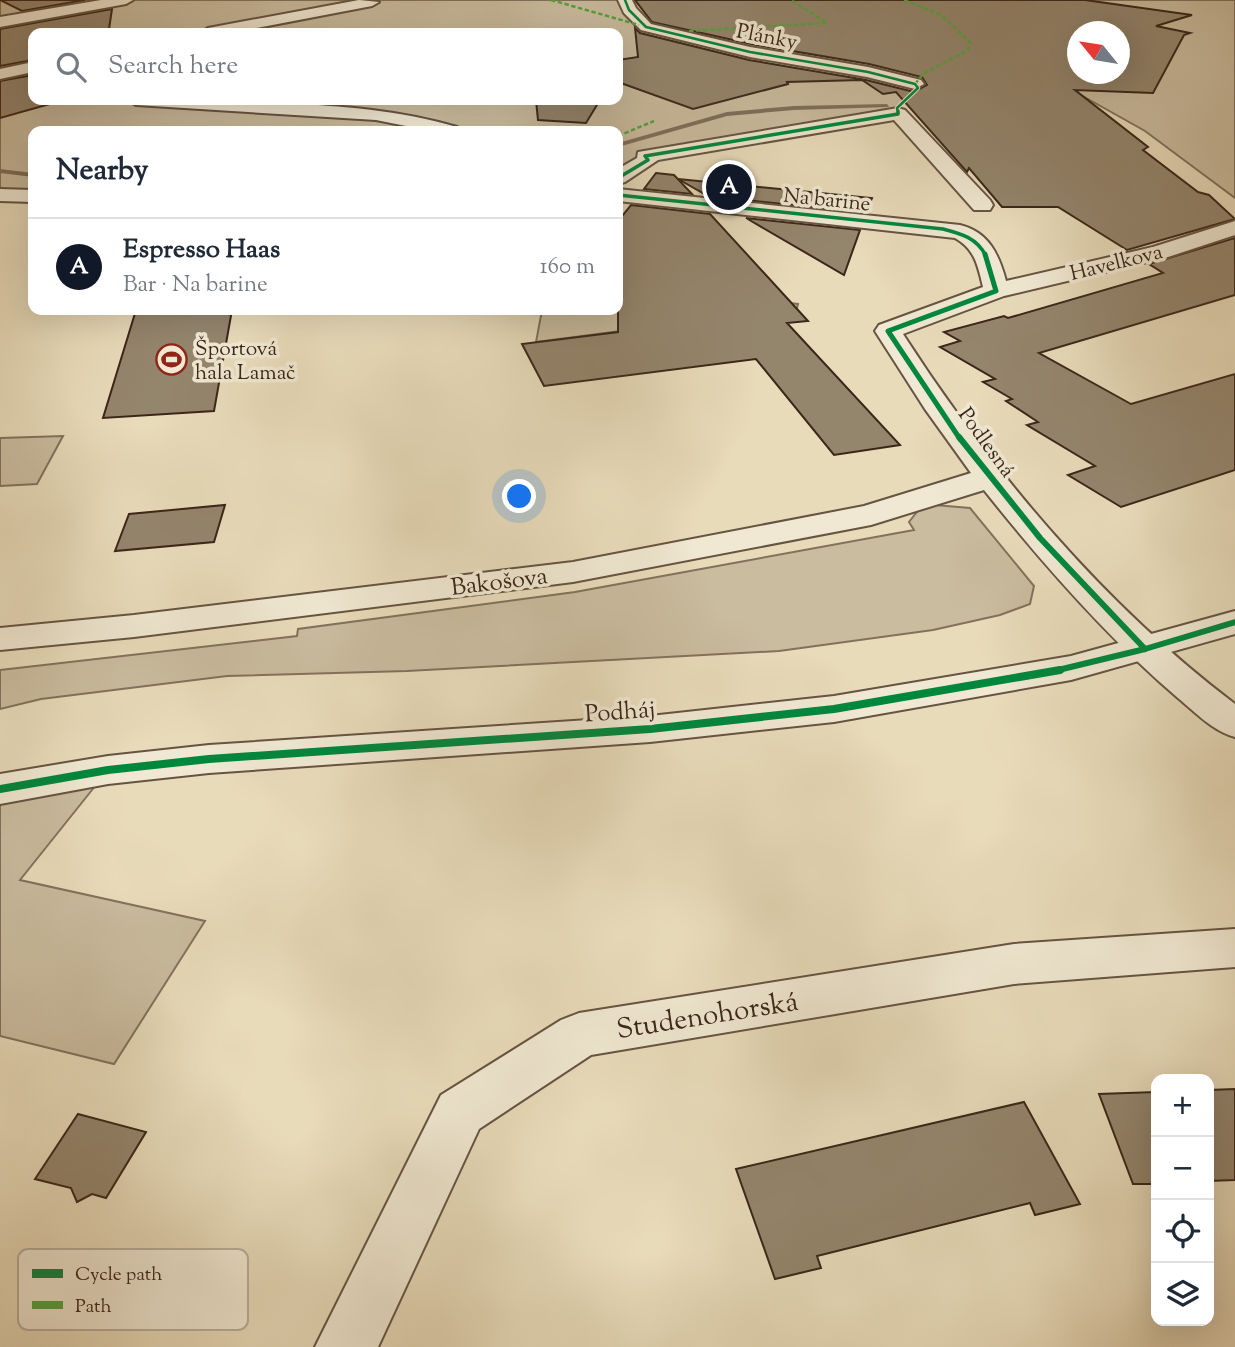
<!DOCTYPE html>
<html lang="en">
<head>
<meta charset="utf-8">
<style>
  body { margin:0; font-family:"Sorts Mill Goudy",serif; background:#f6f6f7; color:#1f2937 }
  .controls { position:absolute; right:21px; bottom:21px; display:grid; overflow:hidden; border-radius:14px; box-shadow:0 7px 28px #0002 }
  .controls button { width:63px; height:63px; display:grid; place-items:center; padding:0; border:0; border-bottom:2px solid #e0e1e3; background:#fff; color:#1f2937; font:35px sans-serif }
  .compass { position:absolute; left:1067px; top:21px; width:63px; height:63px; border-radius:50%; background:#fff; box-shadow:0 7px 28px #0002; rotate:300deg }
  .you { position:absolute; left:520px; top:497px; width:24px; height:24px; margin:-18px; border:5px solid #fff; border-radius:50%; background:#1a73e8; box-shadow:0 0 0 10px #1a73e833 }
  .badge { display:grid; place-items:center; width:46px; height:46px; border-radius:50%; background:#111827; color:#fff; font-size:23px; font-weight:700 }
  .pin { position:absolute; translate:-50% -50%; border:4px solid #fff; box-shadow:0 2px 7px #0006 }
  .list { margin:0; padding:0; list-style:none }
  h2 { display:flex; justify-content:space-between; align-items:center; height:91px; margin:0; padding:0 28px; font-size:30px }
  h2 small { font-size:23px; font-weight:400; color:#747a83 }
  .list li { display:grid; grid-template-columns:46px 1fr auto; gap:21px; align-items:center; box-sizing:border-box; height:98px; padding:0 28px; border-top:2px solid #e0e1e3 }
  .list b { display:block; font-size:26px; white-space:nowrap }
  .list p { margin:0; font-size:23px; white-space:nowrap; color:#747a83 }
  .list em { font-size:23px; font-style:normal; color:#747a83 }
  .icon { flex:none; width:38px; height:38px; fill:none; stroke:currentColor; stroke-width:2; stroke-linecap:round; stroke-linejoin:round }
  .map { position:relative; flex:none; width:1235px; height:1347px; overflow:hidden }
  .search { position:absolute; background:#fff; box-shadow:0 7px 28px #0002; left:28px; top:28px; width:595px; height:77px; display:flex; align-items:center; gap:18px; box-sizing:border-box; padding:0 24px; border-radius:14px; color:#747a83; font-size:26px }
  .panel { position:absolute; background:#fff; box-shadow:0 7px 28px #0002; left:28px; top:126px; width:595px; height:189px; border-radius:14px }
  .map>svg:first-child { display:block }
  .green { fill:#cabc9f; stroke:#82725c; stroke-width:2; fill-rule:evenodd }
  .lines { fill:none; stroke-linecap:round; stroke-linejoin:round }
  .stream { fill:#7f6e5a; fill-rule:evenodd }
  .building { fill:#94856d; stroke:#3a271a; stroke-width:2; fill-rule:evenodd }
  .minor-casing { stroke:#665442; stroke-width:4 }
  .tertiary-casing { stroke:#665442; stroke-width:4 }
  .minor { fill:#f0e8d2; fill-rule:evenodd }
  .tertiary { fill:#f0e8d2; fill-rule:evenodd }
  .quiet { stroke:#54a340; stroke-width:2.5; stroke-dasharray:4.5 2.5; stroke-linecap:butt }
  .cycleway-far4-casing { stroke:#f0e8d2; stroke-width:4.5 }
  .cycleway-far3-casing { stroke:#f0e8d2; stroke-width:6 }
  .cycleway-far2-casing { stroke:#f0e8d2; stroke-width:8 }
  .cycleway-far1-casing { stroke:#f0e8d2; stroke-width:10 }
  .cycleway-casing { stroke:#f0e8d2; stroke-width:12 }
  .cycleway-far4 { stroke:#00873e; stroke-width:2.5 }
  .cycleway-far3 { stroke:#00873e; stroke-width:3.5 }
  .cycleway-far2 { stroke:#00873e; stroke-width:5 }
  .cycleway-far1 { stroke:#00873e; stroke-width:6 }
  .cycleway { stroke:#00873e; stroke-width:8 }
  .labels { text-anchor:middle; stroke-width:7; stroke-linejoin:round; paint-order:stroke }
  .far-street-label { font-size:21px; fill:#3a271a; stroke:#f0e8d2 }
  .far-poi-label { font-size:21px; fill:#3a271a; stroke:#f0e8d2; text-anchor:start }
  .street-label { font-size:24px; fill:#3a271a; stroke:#f0e8d2 }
  .near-street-label { font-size:28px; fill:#3a271a; stroke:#f0e8d2 }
  .key { fill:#f0e8d2; stroke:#b9ae9b; stroke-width:2 }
  .key-label { font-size:19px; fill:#3a271a }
</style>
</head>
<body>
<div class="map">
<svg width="1235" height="1347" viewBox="0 0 1235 1347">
  <rect width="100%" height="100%" fill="#e8dbba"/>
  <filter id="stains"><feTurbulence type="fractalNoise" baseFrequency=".00286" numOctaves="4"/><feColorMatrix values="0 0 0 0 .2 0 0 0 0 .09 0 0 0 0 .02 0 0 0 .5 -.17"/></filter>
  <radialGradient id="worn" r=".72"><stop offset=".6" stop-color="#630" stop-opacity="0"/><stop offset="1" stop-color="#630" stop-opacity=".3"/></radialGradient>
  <g class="green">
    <path d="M 0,0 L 1235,0 L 1235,198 L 1145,131 L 1045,75 L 923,74 L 915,84 L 918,88 L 917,92 L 898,108 L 898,114 L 648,160 L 618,178 L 618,131 L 33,131 L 33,196 L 0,194 ZM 1078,32 L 1120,32 L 1120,74 L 1078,74 ZM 33,33 L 618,33 L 618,100 L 33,100 Z"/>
    <polygon points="618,286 798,304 797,308 536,342 542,310 618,310"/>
    <polygon points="63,436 37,484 0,486 0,438"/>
    <polygon points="923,504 970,508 1034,586 1030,604 1000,615 933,630 779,651 407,671 227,676 41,699 0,709 0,670 297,636 298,629 575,592 914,530 909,522"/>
    <polygon points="108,770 20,880 205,921 114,1064 0,1036 0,789"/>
  </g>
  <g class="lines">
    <g class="stream">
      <polygon points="887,104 889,107 794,110 727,116 618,147 618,143 727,112 794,106"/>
      <polygon points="0,169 33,173 33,177 0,173"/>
    </g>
  </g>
  <g class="building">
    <polygon points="0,0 85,0 22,11"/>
    <path d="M 635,0 L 1085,0 L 1192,15 L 1156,26 L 1190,33 L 1184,35 L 1153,93 L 1075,90 L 1148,147 L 1143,150 L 1198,192 L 1209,195 L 1235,219 L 1127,250 L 1058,207 L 1002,207 L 969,168 L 967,172 L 896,92 L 883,94 L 862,80 L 787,82 L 788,84 L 693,109 L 618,82 L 618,60 L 638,57 L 635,28 L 640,33 L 749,60 L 866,80 L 914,92 L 927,85 L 922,77 L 869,64 L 751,44 L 652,22 ZM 1077,32 L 1119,32 L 1119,74 L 1077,74 Z"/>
    <polygon points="112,9 109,29 124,33 33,33 33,60 0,66 0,29"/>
    <polygon points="33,75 33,100 64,100 0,118 0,81"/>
    <polygon points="536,100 600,100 586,123 538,120"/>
    <polygon points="656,173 674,175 692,194 644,189"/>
    <polygon points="678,179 872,198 866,213 708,196"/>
    <polygon points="631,205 710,214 808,321 787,323 900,445 834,455 756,359 544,386 522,344 618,332 618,221"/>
    <polygon points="746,218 860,230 844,275"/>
    <polygon points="1235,238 1235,295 1039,353 1131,404 1235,374 1235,470 1121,507 1068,475 1095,466 1027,425 1038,422 1006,401 1012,399 983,382 995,379 940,347 960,341 944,332 1004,316 1008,318 1163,273 1149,264"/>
    <polygon points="136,310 232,310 214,411 103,418"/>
    <polygon points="225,505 214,542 115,551 129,514"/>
    <polygon points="1235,1089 1235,1180 1209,1181 1209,1090"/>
    <polygon points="1156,1092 1156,1184 1133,1184 1099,1094"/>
    <polygon points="1024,1102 1080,1204 1035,1215 1030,1203 817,1256 821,1268 775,1279 736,1169"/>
    <polygon points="78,1114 146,1132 106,1198 92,1194 77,1202 71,1188 35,1179"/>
  </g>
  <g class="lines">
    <defs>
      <g id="minor">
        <polygon points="101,0 133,0 126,4 0,27 0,17"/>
        <polygon points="359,0 379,2 372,6 231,33 200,33 208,28"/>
        <polygon points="618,0 632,0 636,8 651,24 750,47 868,67 921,80 924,84 915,89 867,77 750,57 641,30 624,13"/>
        <polygon points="33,62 33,72 0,79 0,69"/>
        <path d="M 127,100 C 178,98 231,100 282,103 C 342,106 399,110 457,127 L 460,131 L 431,131 L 376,120 L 136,105 Z"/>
        <polygon points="898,108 905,110 990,200 993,205 990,210 974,210 894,120 658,160 625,182 618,184 618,169 637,158 638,152"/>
        <polygon points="0,189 33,190 33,202 0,201"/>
        <path d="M 618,189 L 960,225 C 989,232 999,255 1006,281 L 1153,247 L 1235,221 L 1235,235 L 1168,257 L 1004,296 L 903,334 C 992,472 1104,605 1235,704 L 1235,737 C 1213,731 1196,713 1178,698 C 1106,636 1043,564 984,490 L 871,525 L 573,582 L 134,637 L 0,650 L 0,628 L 134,615 L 573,562 L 864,506 L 971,473 L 925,409 L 875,331 L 879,325 L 983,287 C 978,266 975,249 955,238 L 618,201 Z"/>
        <polygon points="1235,929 1235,967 1014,984 591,1055 479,1129 378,1347 315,1347 441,1095 561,1020 579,1013 1014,944"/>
      </g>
      <polygon id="tertiary" points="1235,611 1235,634 1071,680 834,722 650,742 209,773 108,784 0,804 0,774 108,756 209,745 650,716 834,696 1071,656"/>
    </defs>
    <use href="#minor" class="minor-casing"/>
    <use href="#tertiary" class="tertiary-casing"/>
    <use href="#minor" class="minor"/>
    <use href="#tertiary" class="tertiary"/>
    <g class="quiet">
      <polyline points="551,0 639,25"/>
      <polyline points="904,0 941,15 970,42 968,50 923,74 915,84"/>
      <polyline points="689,31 827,23 791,0"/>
      <polyline points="618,136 654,121"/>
    </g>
    <defs>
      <polyline id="cycleway-far4" points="625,0 629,10 646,27 750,52 868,72 915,84 918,88 897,108 898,113"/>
      <g id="cycleway-far3">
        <polyline points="618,178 648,160 645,156 898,114 898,111"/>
        <path d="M 618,195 L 943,229 C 962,234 977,238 986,256"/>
      </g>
      <polyline id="cycleway-far2" points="960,439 888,331 996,291 985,254"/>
      <g id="cycleway-far1">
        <polyline points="959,437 1040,538 1145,649"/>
        <polyline points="1050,672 1145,649 1235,622"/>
      </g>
      <polyline id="cycleway" points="0,789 108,770 209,759 650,729 834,709 1060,670"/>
    </defs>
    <use href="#cycleway-far4" class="cycleway-far4-casing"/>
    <use href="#cycleway-far3" class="cycleway-far3-casing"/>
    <use href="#cycleway-far2" class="cycleway-far2-casing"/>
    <use href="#cycleway-far1" class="cycleway-far1-casing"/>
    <use href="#cycleway" class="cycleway-casing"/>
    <use href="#cycleway-far4" class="cycleway-far4"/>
    <use href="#cycleway-far3" class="cycleway-far3"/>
    <use href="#cycleway-far2" class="cycleway-far2"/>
    <use href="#cycleway-far1" class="cycleway-far1"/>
    <use href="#cycleway" class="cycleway"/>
  </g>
  <defs>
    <symbol id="stadium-ring" viewBox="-11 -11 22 22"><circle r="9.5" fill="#f0e8d2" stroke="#8f2418" stroke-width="1.5"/><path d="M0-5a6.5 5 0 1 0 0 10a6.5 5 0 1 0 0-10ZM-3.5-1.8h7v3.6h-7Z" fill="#8f2418"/></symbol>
  </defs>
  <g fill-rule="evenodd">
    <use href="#stadium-ring" x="154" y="342" width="35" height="35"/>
  </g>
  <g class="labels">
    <g class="far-street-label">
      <text transform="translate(767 36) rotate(11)" y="7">Plánky</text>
      <text transform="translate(827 199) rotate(6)" y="7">Na barine</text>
      <text transform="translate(1116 262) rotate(-14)" y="7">Havelkova</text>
      <text transform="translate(987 442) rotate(54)" y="7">Podlesná</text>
    </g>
    <g class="far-poi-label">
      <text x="195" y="355">Športová<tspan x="195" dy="24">hala Lamač</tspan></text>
    </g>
    <g class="street-label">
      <text transform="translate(499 581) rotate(-7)" y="8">Bakošova</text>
      <text transform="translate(620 711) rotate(-4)" y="8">Podháj</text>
    </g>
    <g class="near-street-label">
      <text transform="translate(707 1014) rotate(-9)" y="10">Studenohorská</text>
    </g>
  </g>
  <rect x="18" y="1249" width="230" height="81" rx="10" class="key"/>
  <rect x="32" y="1269" width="31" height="9" fill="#00873e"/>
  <rect x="32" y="1301" width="31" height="8" fill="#54a340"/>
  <g class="key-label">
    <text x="75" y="1280">Cycle path</text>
    <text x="75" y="1312">Path</text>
  </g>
  <rect width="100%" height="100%" filter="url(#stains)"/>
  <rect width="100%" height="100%" fill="url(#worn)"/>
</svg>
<div class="controls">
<button>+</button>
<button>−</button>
<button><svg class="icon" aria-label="locate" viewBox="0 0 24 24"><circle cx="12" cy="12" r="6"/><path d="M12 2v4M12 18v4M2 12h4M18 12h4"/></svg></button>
<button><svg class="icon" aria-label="layers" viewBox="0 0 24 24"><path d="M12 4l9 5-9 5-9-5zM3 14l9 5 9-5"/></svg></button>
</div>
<svg class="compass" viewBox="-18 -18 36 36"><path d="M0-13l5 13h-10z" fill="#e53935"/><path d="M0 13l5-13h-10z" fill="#747a83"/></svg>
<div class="you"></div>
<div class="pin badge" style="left:729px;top:187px">A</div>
<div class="search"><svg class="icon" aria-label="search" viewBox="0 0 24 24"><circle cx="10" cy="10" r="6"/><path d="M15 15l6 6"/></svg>Search here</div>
<section class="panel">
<h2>Nearby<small></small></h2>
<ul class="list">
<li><span class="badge">A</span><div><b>Espresso Haas</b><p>Bar · Na barine</p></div><em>160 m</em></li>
</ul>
</section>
</div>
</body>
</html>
